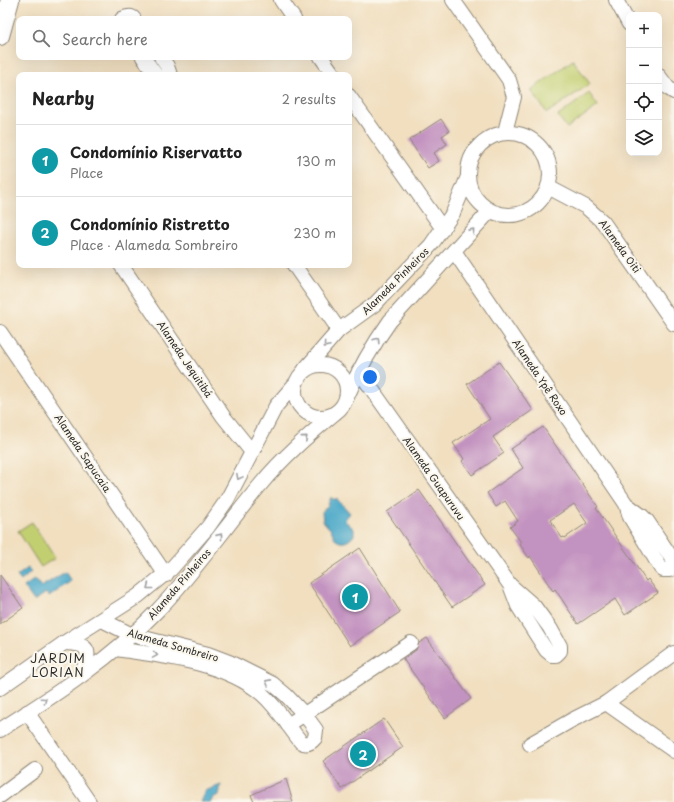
<!DOCTYPE html>
<html lang="en">
<head>
<meta charset="utf-8">
<style>
  body { margin:0; font-family:"Playpen Sans",sans-serif; background:#f6f6f6; color:#222 }
  .controls { position:absolute; right:12px; top:12px; display:grid; overflow:hidden; border-radius:8px; box-shadow:0 4px 16px #0002 }
  .controls button { width:36px; height:36px; display:grid; place-items:center; padding:0; border:0; border-bottom:1px solid #e0e0e0; background:#fff; color:#222; font:20px sans-serif }
  .you { position:absolute; left:370px; top:377px; width:14px; height:14px; margin:-10px; border:3px solid #fff; border-radius:50%; background:#1a73e8; box-shadow:0 0 0 6px #1a73e833 }
  .badge { display:grid; place-items:center; width:26px; height:26px; border-radius:50%; background:#b45309; color:#fff; font-size:13px; font-weight:700 }
  .pin { position:absolute; translate:-50% -50%; border:2px solid #fff; box-shadow:0 1px 4px #0006 }
  .list { margin:0; padding:0; list-style:none }
  h2 { display:flex; justify-content:space-between; align-items:center; height:52px; margin:0; padding:0 16px; font-size:17px }
  h2 small { font-size:13px; font-weight:400; color:#767676 }
  .list li { display:grid; grid-template-columns:26px 1fr auto; gap:12px; align-items:center; box-sizing:border-box; height:72px; padding:0 16px; border-top:1px solid #e0e0e0 }
  .list b { display:block; font-size:15px; white-space:nowrap }
  .list p { margin:0; font-size:13px; white-space:nowrap; color:#767676 }
  .list em { font-size:13px; font-style:normal; color:#767676 }
  .icon { flex:none; width:22px; height:22px; fill:none; stroke:currentColor; stroke-width:2; stroke-linecap:round; stroke-linejoin:round }
  .map { position:relative; flex:none; width:674px; height:802px; overflow:hidden }
  .search { position:absolute; background:#fff; box-shadow:0 4px 16px #0002; left:16px; top:16px; width:336px; height:44px; display:flex; align-items:center; gap:10px; box-sizing:border-box; padding:0 14px; border-radius:8px; color:#767676; font-size:15px }
  .panel { position:absolute; background:#fff; box-shadow:0 4px 16px #0002; left:16px; top:72px; width:336px; height:196px; border-radius:8px }
  .map>svg:first-child { display:block }
  .green { fill:#c2cf71; stroke:#767d4e }
  .water { fill:#4aa7c8; stroke:#3a697a }
  .building { fill:#c292c0; fill-rule:evenodd }
  .lines { fill:none; stroke-linecap:round; stroke-linejoin:round }
  .minor-casing { stroke:#8e8576; stroke-width:16 }
  .major-casing { stroke:#8e8576; stroke-width:20 }
  .minor { stroke:#fff; stroke-width:14 }
  .major { stroke:#fff; stroke-width:18 }
  .oneway { stroke:#a0a0a0 }
  .labels { text-anchor:middle; stroke-width:4; stroke-linejoin:round; paint-order:stroke }
  .street-label { font-size:10px; fill:#2b2b2b; stroke:#fbf7ec }
  .quarter-label { font-size:12px; letter-spacing:1px; fill:#2b2b2b; stroke:#fbf7ec }
</style>
</head>
<body>
<div class="map">
<svg width="674" height="802" viewBox="0 0 674 802">
  <rect width="100%" height="100%" fill="#fbf7ec"/>
  <filter id="ink" filterUnits="userSpaceOnUse"><feTurbulence type="fractalNoise" baseFrequency=".025" numOctaves="2"/><feDisplacementMap in="SourceGraphic" scale="8" xChannelSelector="R" yChannelSelector="G"/><feConvolveMatrix kernelMatrix="1 2 1 2 8 2 1 2 1" color-interpolation-filters="sRGB"/></filter>
  <filter id="wash" filterUnits="userSpaceOnUse"><feTurbulence type="fractalNoise" baseFrequency=".012" numOctaves="4" result="noise"/><feDisplacementMap in="SourceGraphic" scale="16" xChannelSelector="R" yChannelSelector="G"/><feGaussianBlur stdDeviation="0.9" result="paint"/><feColorMatrix in="noise" values="0 0 0 0 0 0 0 0 0 0 0 0 0 0 0 0 0 1.4 0 .05"/><feComposite in="paint" operator="in"/></filter>
  <g filter="url(#wash)">
    <rect width="100%" height="100%" fill="#f1dfc0"/>
    <g class="green">
      <polygon points="573,60 590,84 547,113 531,90"/>
      <polygon points="589,93 598,106 567,128 558,116"/>
      <polygon points="32,522 55,558 41,567 18,531"/>
    </g>
    <g class="water">
      <path d="M 331,497 L 332,499 L 337,499 L 350,513 L 346,518 L 345,521 L 354,529 L 354,535 C 350,541 343,545 336,540 L 331,530 L 323,521 L 322,512 L 328,505 Z"/>
      <polygon points="28,568 31,572 21,581 17,576"/>
      <polygon points="65,572 71,581 49,597 46,593 34,601 24,587 35,579 41,587"/>
      <polygon points="221,785 219,795 214,797 211,802 200,802 205,791"/>
    </g>
    <g id="blocks">
      <g class="building">
        <polygon points="441,119 449,131 442,136 447,144 434,153 439,161 428,168 409,140"/>
        <polygon points="499,362 533,410 493,437 504,453 472,475 462,461 464,459 453,443 490,419 467,384"/>
        <path d="M 543,427 L 598,507 L 596,508 L 634,563 L 646,581 L 648,579 L 658,593 L 625,615 L 615,599 L 578,624 L 555,589 L 553,591 L 530,556 L 529,558 L 519,543 L 521,542 L 510,527 L 518,521 L 505,501 L 496,507 L 487,493 L 523,468 L 511,449 ZM 574,504 L 587,523 L 565,538 L 564,537 L 562,538 L 550,520 Z"/>
        <polygon points="419,490 485,585 452,607 387,512"/>
        <polygon points="360,548 400,612 350,646 309,583"/>
        <polygon points="0,575 23,608 0,624"/>
        <polygon points="427,638 471,699 445,718 403,659 416,650 419,643"/>
        <polygon points="384,719 403,747 342,789 323,761"/>
        <polygon points="286,779 293,802 254,802 251,795"/>
      </g>
    </g>
  </g>
  <g filter="url(#ink)">
    <use href="#blocks" fill-opacity="0" stroke="#8e8576" stroke-width="1"/>
    <g class="lines">
      <defs>
        <g id="minor">
          <polyline points="281,0 294,19"/>
          <polyline points="453,0 509,80 514,97 505,132"/>
          <polyline points="616,0 629,24"/>
          <path d="M 122,19 C 126,17 131,15 134,19"/>
          <polyline points="143,57 156,75"/>
          <polyline points="161,57 167,66 170,75"/>
          <polyline points="321,57 334,75"/>
          <polyline points="659,76 668,88 674,92"/>
          <polyline points="349,96 443,229"/>
          <circle cx="509" cy="174" r="41"/>
          <polyline points="548,187 586,207 603,222 674,324"/>
          <polyline points="454,251 626,504 642,516 647,521 673,560 674,565 670,570 663,570 660,567 630,517 626,504"/>
          <polyline points="121,265 223,416 252,452"/>
          <polyline points="294,265 339,330"/>
          <polyline points="0,332 166,575"/>
          <circle cx="321" cy="391" r="26"/>
          <polyline points="305,369 339,330 375,304 431,245 453,213 467,179"/>
          <polyline points="359,371 510,585 518,606 546,650 552,655 556,655 560,651 560,646 550,628 534,606 510,585"/>
          <path d="M 346,399 C 358,371 372,346 390,321 L 490,211"/>
          <path d="M 102,620 L 132,635 L 208,654 L 229,662 L 273,684 L 286,695 L 305,715 L 316,730 L 315,738 C 311,743 307,745 301,742 C 288,726 278,708 262,694 C 224,662 164,656 116,649"/>
          <path d="M 64,643 C 93,643 91,654 80,675"/>
          <polyline points="0,688 64,643 138,596 171,569 208,527 227,500 276,406 295,384"/>
          <polyline points="606,703 674,751"/>
          <polyline points="27,712 89,802"/>
          <polyline points="288,725 411,643"/>
          <path d="M 0,730 C 55,695 112,658 157,611 C 195,572 226,526 261,484 C 283,457 309,435 335,413"/>
          <polyline points="530,744 572,720 606,703 674,653"/>
          <polyline points="0,796 35,770"/>
        </g>
        <polyline id="major" points="0,36 10,0"/>
      </defs>
      <use href="#minor" class="minor-casing"/>
      <use href="#major" class="major-casing"/>
      <use href="#minor" class="minor"/>
      <use href="#major" class="major"/>
    </g>
    <defs><path id="oneway-chevron" d="M-2-3.5L2.5 0L-2 3.5" fill="none" stroke-width="1.6" stroke-linecap="round" stroke-linejoin="round"/></defs>
    <g class="oneway">
      <use href="#oneway-chevron" transform="translate(472 231) rotate(-48)"/>
      <use href="#oneway-chevron" transform="translate(377 340) rotate(-57)"/>
      <use href="#oneway-chevron" transform="translate(326 345) rotate(131)"/>
      <use href="#oneway-chevron" transform="translate(305 438) rotate(-41)"/>
      <use href="#oneway-chevron" transform="translate(239 477) rotate(118)"/>
      <use href="#oneway-chevron" transform="translate(220 536) rotate(-51)"/>
      <use href="#oneway-chevron" transform="translate(149 587) rotate(142)"/>
      <use href="#oneway-chevron" transform="translate(155 655) rotate(9)"/>
      <use href="#oneway-chevron" transform="translate(268 682) rotate(-151)"/>
      <use href="#oneway-chevron" transform="translate(44 700) rotate(-35)"/>
    </g>
  </g>
  <g class="labels">
    <g class="street-label">
      <text transform="translate(620 246) rotate(54)" y="4">Alameda Oiti</text>
      <text transform="translate(395 281) rotate(-45)" y="4">Alameda Pinheiros</text>
      <text transform="translate(185 359) rotate(56)" y="4">Alameda Jequitibá</text>
      <text transform="translate(540 377) rotate(56)" y="4">Alameda Ypê Roxo</text>
      <text transform="translate(83 453) rotate(56)" y="4">Alameda Sapucaia</text>
      <text transform="translate(434 478) rotate(55)" y="4">Alameda Guapuruvu</text>
      <text transform="translate(179 584) rotate(-49)" y="4">Alameda Pinheiros</text>
      <text transform="translate(173 645) rotate(16)" y="4">Alameda Sombreiro</text>
    </g>
    <g class="quarter-label">
      <text x="58" y="663">JARDIM<tspan x="58" dy="14">LORIAN</tspan></text>
    </g>
  </g>
</svg>
<div class="controls">
<button>+</button>
<button>−</button>
<button><svg class="icon" aria-label="locate" viewBox="0 0 24 24"><circle cx="12" cy="12" r="6"/><path d="M12 2v4M12 18v4M2 12h4M18 12h4"/></svg></button>
<button><svg class="icon" aria-label="layers" viewBox="0 0 24 24"><path d="M12 4l9 5-9 5-9-5zM3 14l9 5 9-5"/></svg></button>
</div>
<div class="you"></div>
<div class="pin badge" style="left:355px;top:597px;background:#0f9aa8">1</div>
<div class="pin badge" style="left:363px;top:754px;background:#0f9aa8">2</div>
<div class="search"><svg class="icon" aria-label="search" viewBox="0 0 24 24"><circle cx="10" cy="10" r="6"/><path d="M15 15l6 6"/></svg>Search here</div>
<section class="panel">
<h2>Nearby<small>2 results</small></h2>
<ul class="list">
<li><span class="badge" style="background:#0f9aa8">1</span><div><b>Condomínio Riservatto</b><p>Place</p></div><em>130 m</em></li>
<li><span class="badge" style="background:#0f9aa8">2</span><div><b>Condomínio Ristretto</b><p>Place · Alameda Sombreiro</p></div><em>230 m</em></li>
</ul>
</section>
</div>
</body>
</html>
